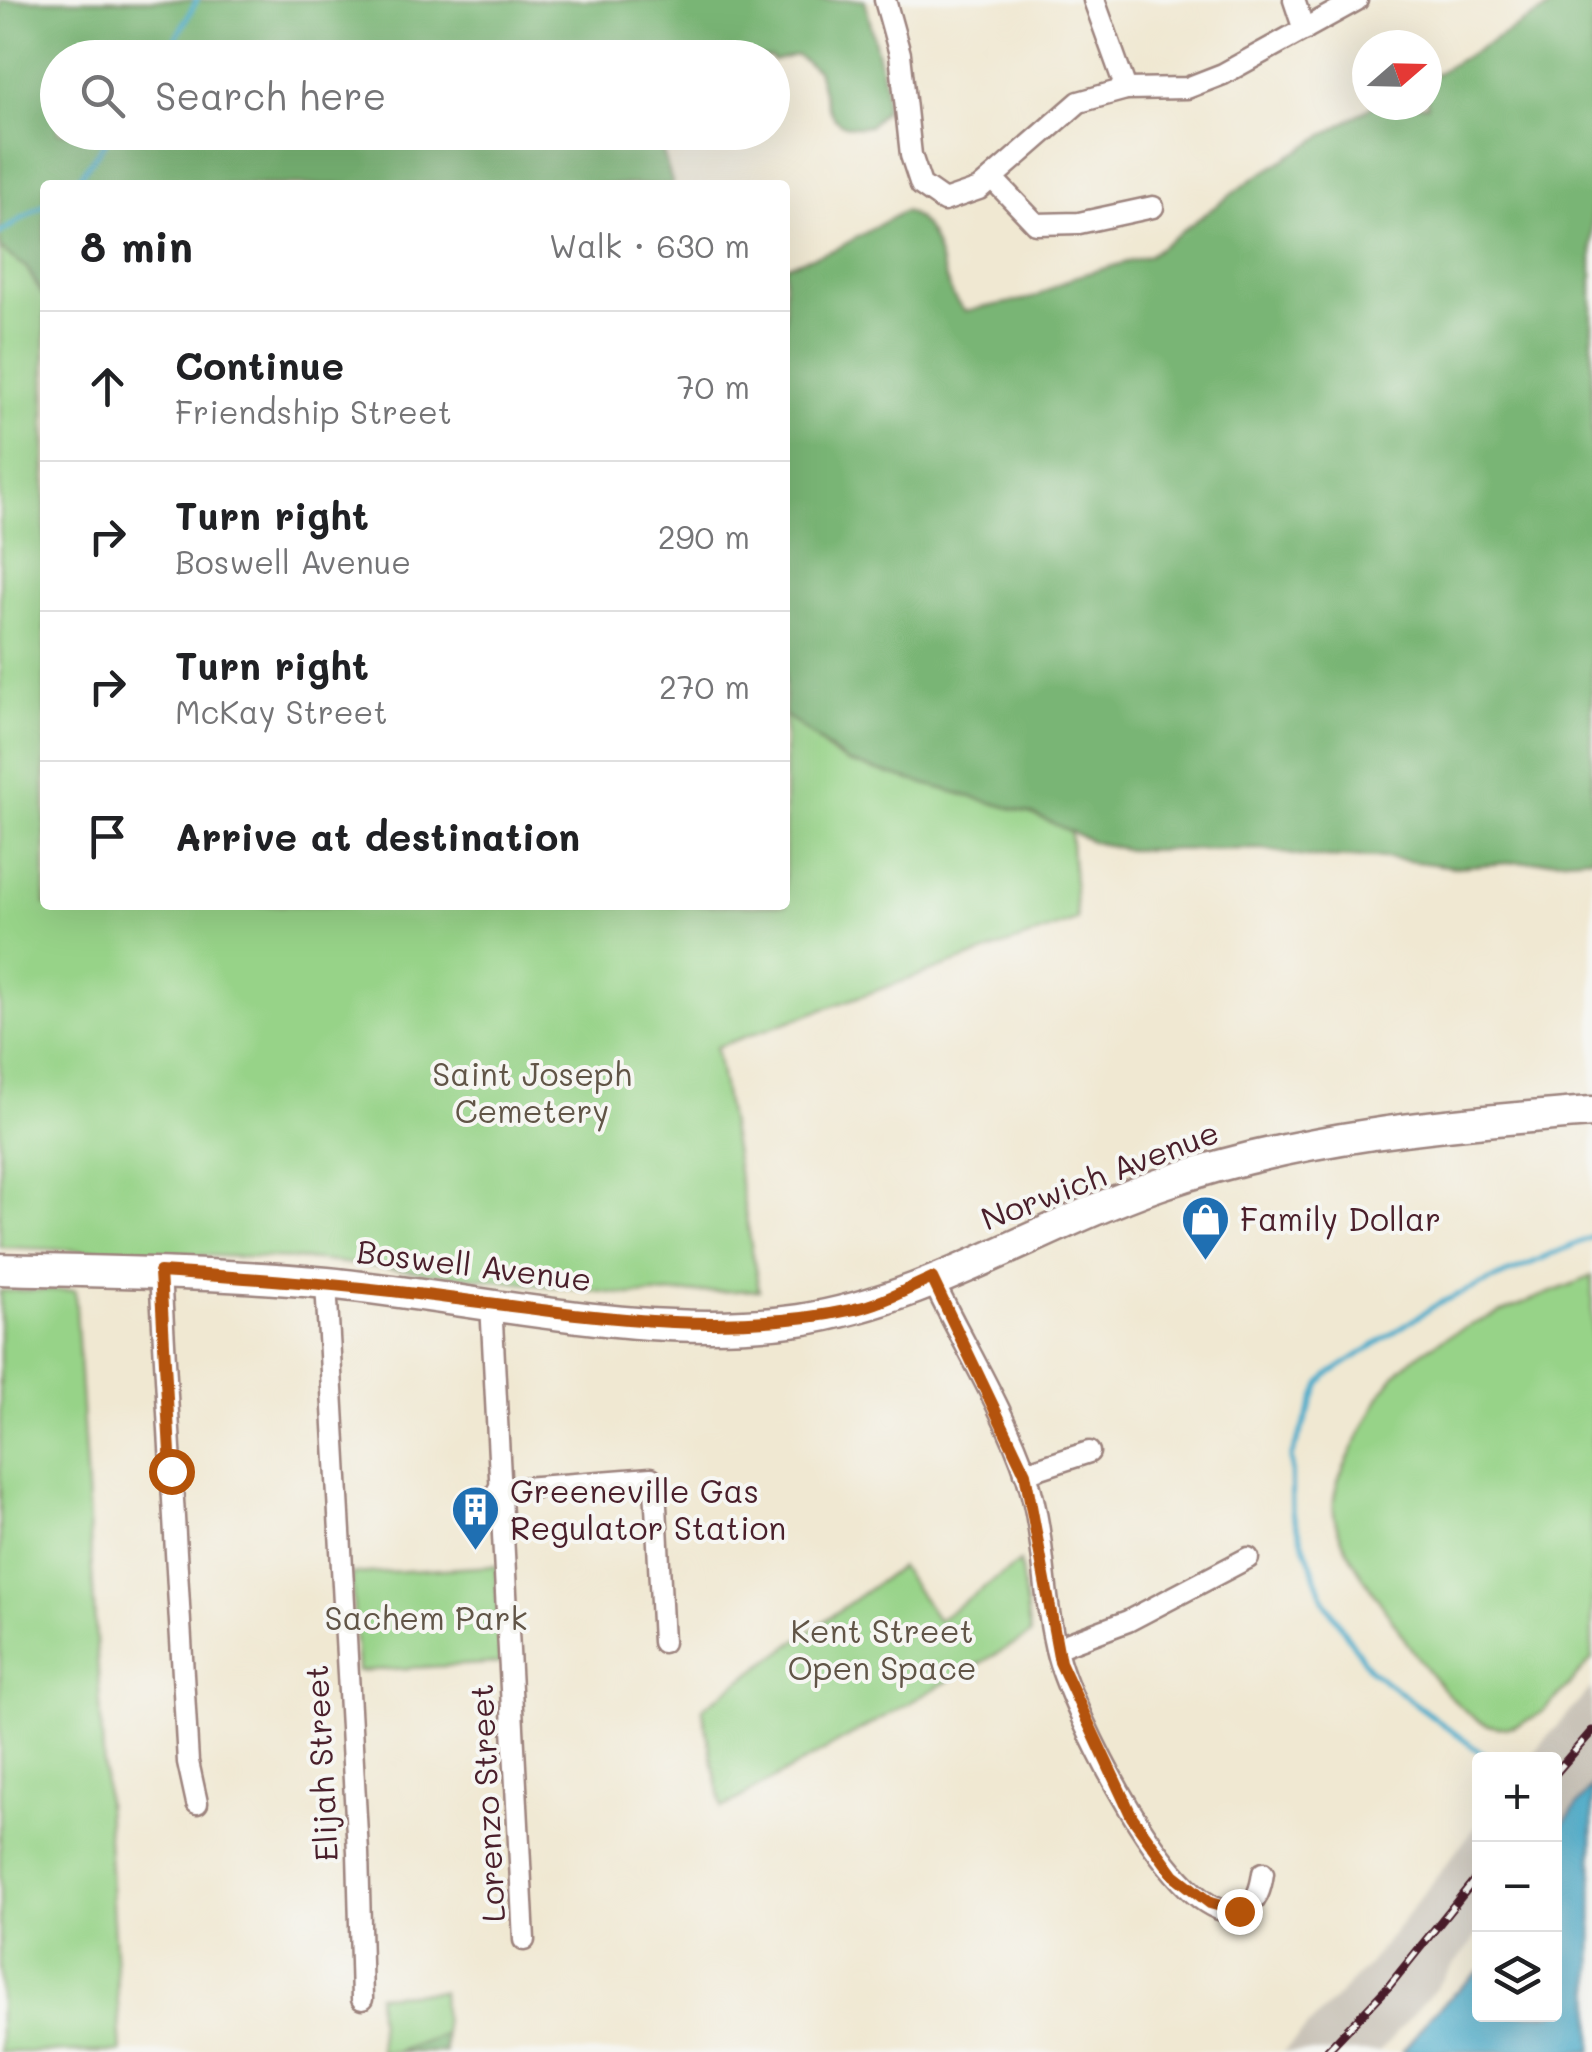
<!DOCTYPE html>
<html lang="en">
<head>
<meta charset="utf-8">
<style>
  body { margin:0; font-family:Mali,sans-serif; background:#f6f6f6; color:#202124 }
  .controls { position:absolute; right:30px; bottom:30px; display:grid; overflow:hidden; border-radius:10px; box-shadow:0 10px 40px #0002 }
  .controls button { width:90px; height:90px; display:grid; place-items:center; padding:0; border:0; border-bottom:2px solid #e0e0e0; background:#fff; color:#202124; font:50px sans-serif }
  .compass { position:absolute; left:1352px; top:30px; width:90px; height:90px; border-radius:50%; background:#fff; box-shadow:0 10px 40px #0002; rotate:70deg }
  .stop { position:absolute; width:30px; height:30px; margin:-22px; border:8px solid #b45309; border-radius:50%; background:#fff }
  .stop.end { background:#b45309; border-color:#fff; box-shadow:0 2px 10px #0008 }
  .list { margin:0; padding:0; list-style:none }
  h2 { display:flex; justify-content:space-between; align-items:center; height:130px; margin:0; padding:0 40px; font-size:42px }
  h2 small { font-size:32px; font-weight:400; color:#757577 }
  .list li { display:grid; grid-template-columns:65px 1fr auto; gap:30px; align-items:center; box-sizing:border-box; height:150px; padding:0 40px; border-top:2px solid #e0e0e0 }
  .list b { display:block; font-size:38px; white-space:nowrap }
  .list p { margin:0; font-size:32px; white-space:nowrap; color:#757577 }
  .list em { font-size:32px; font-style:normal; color:#757577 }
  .icon { flex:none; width:55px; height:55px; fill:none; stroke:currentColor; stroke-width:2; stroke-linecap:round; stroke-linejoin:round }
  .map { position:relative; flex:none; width:1592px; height:2052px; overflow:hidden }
  .search { position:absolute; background:#fff; box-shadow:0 10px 40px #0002; left:40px; top:40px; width:750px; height:110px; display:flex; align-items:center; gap:25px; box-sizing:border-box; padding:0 35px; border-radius:55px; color:#757577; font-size:38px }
  .panel { position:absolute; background:#fff; box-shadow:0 10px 40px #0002; left:40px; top:180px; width:750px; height:730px; border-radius:10px }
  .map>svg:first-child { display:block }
  .industrial { fill:#c9c3b8 }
  .green { fill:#97d388; stroke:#70795a; stroke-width:2.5 }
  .forest { fill:#79b574; stroke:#626a50; stroke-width:2.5 }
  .water { fill:#4bacca; stroke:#4a667a; stroke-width:2.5 }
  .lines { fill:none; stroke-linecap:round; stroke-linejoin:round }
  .stream { stroke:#4bacca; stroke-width:5 }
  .minor-casing { stroke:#9d847e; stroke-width:25 }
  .secondary-casing { stroke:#9d847e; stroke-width:35 }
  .minor { stroke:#fff; stroke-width:20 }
  .secondary { stroke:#fff; stroke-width:30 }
  .rail-casing { stroke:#4a1f2b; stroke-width:9 }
  .rail { stroke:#f6f6f2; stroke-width:5; stroke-dasharray:15; stroke-linecap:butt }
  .route { stroke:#b45309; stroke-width:12 }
  .labels { text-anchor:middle; stroke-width:8; stroke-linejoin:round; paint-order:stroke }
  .park-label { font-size:32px; fill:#615547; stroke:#f6f6f2 }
  .street-label { font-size:32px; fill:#4a1f2b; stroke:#f6f6f2 }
  .poi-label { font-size:32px; fill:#4a1f2b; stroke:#f6f6f2; text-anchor:start }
</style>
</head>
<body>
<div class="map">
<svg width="1592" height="2052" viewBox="0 0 1592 2052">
  <rect width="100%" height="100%" fill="#f6f6f2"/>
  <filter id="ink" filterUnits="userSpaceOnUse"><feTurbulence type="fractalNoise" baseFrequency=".01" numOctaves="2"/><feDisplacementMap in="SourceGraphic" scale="20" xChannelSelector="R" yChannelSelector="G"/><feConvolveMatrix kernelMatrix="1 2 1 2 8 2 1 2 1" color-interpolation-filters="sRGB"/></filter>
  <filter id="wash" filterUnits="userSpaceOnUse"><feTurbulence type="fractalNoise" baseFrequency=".0048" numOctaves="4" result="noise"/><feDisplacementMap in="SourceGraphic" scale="40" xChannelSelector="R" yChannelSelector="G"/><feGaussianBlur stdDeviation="2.25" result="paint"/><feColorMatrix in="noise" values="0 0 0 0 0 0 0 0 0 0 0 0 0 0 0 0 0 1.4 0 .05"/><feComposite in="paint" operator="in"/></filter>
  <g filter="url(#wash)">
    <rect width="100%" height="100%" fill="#f0e8d2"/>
    <g class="industrial">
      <polygon points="1592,1687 1592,1786 1555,1834 1554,1760 1527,1760"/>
      <polygon points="1479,1822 1479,1933 1432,1993 1379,2052 1283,2052 1370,1963"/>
    </g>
    <g class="green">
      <path d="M 0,248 L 27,268 L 45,299 L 45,905 L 785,905 L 785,715 C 808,723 823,754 847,761 C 919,784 1002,795 1070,831 L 1077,920 L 716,1047 L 759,1290 L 629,1295 L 316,1260 L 0,1247 Z"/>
      <path d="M 1592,1276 L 1592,1659 C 1568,1685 1536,1732 1496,1727 C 1464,1724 1417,1658 1400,1632 C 1381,1601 1338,1548 1334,1513 C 1331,1487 1346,1463 1357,1441 C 1369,1419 1379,1394 1395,1375 C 1436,1329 1535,1301 1592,1276 Z"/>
      <polygon points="75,1290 121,2052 0,2052 0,1291"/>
      <polygon points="1020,1562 1030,1635 722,1808 702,1708 900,1567 938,1620"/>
      <polygon points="496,1566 500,1663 358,1671 351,1574"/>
      <polygon points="442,1991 445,2052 380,2052 377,1995"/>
    </g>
    <g class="forest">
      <path d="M 0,0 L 865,0 L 885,85 L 885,110 L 869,126 C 826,134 827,101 817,70 L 796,55 L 773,61 L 772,58 L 713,54 L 58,58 L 58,132 L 657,133 L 673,185 L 45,185 L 45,299 L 27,268 L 0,248 Z"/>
      <path d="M 1563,0 L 1592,0 L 1592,857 L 1455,867 L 1385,858 L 1304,857 L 1263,849 L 1128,850 L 1093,842 L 1035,815 L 847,762 L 785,715 L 785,266 L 836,249 L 904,211 C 945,224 936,287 965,311 L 1033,298 L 1074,277 L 1148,256 L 1251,180 L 1373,105 L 1427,105 L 1427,79 Z"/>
      <polygon points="444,2034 445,2052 396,2052"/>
    </g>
    <polygon class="water" points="1592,1786 1592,2052 1402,2052 1431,2015 1479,1971 1480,2014 1554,2014 1555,1834"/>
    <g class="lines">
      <g class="stream">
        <polyline points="165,58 197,0"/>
        <polyline points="73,185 113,132"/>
        <polyline points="0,233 45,204"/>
        <polyline points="1491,1760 1370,1670 1325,1602 1292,1512 1291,1457 1320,1384 1328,1375 1439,1303 1592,1237"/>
      </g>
    </g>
  </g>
  <g filter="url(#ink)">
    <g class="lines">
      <defs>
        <g id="minor">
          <polyline points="885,0 900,54 911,155 921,185 944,201 979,189 1079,102 1126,89 1187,88 1223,74 1357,0"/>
          <polyline points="1094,0 1126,89"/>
          <polyline points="1294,0 1304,30"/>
          <polyline points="992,178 1036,224 1079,223 1153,207"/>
          <polyline points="160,1273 188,1762 197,1803"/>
          <path d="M 932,1279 C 963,1344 1004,1409 1027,1477 C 1046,1536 1042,1598 1058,1657 C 1071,1706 1176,1932 1241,1910 C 1257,1904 1261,1888 1263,1873"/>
          <polyline points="326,1283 358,1852 362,1999"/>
          <polyline points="491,1303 524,1940"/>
          <polyline points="1025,1473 1089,1452"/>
          <polyline points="498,1490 651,1478 655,1486 663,1642"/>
          <polyline points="1056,1648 1128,1621 1248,1558"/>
        </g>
        <path id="secondary" d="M 0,1269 C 109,1272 218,1273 327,1283 C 478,1298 648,1342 799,1320 C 925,1301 1038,1227 1158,1185 C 1297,1136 1445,1123 1592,1112"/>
      </defs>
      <use href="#minor" class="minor-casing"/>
      <use href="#secondary" class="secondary-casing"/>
      <use href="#minor" class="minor"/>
      <use href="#secondary" class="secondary"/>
      <defs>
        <g id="rail">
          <polyline points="1554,1775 1592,1731"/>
          <polyline points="1326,2052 1389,1986 1480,1873"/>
        </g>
      </defs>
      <use href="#rail" class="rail-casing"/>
      <use href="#rail" class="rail"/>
    </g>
  </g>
  <g class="lines" filter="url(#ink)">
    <path class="route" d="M 171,1471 L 160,1272 C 249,1278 337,1284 425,1295 C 567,1312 712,1340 855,1309 C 881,1304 907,1289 932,1278 L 1025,1473 L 1060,1662 L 1132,1817 L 1174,1875 L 1210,1903 L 1239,1911"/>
  </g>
  <defs>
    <symbol id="shop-pin" viewBox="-11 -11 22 30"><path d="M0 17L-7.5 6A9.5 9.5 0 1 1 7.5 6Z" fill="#1f6fb2" stroke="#f6f6f2"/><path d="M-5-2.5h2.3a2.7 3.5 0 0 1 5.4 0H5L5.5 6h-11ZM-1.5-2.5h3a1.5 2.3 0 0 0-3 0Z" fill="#fff"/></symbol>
    <symbol id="building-pin" viewBox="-11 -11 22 30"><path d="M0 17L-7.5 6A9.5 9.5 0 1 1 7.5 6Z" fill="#1f6fb2" stroke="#f6f6f2"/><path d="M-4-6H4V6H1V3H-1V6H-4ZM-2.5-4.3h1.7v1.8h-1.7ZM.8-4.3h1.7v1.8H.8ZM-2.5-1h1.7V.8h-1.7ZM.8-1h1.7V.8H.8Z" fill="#fff"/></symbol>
  </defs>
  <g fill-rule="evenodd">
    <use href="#shop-pin" x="1178" y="1192" width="55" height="75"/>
    <use href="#building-pin" x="448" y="1482" width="55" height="75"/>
  </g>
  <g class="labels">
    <g class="park-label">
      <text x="532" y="1086">Saint Joseph<tspan x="532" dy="37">Cemetery</tspan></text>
      <text x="426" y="1630">Sachem Park</text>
      <text x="882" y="1643">Kent Street<tspan x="882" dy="37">Open Space</tspan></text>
    </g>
    <g class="street-label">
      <text transform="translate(1100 1176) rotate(-21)" y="11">Norwich Avenue</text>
      <text transform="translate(474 1266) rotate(7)" y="11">Boswell Avenue</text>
      <text transform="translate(322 1763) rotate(-93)" y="11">Elijah Street</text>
      <text transform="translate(488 1803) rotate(-93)" y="11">Lorenzo Street</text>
    </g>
    <g class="poi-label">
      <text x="1240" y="1231">Family Dollar</text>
      <text x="510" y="1503">Greeneville Gas<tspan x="510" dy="37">Regulator Station</tspan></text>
    </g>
  </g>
</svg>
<div class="controls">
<button>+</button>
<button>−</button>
<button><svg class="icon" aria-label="layers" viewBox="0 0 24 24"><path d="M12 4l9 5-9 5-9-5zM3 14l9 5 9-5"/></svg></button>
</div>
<svg class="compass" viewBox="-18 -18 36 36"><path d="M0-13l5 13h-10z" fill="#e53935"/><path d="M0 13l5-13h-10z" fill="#757577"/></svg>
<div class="stop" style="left:171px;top:1471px"></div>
<div class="stop end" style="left:1239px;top:1911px"></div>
<div class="search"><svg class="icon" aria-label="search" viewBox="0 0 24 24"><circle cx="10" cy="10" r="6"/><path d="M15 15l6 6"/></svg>Search here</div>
<section class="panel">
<h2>8 min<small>Walk · 630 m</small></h2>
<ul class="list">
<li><svg class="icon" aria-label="ahead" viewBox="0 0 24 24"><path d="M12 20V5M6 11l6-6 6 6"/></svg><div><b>Continue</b><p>Friendship Street</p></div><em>70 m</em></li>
<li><svg class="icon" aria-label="right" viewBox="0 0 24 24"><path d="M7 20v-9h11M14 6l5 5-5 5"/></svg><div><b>Turn right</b><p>Boswell Avenue</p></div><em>290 m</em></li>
<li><svg class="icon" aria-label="right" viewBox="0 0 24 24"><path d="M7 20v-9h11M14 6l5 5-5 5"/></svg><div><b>Turn right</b><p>McKay Street</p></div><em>270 m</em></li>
<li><svg class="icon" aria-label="arrive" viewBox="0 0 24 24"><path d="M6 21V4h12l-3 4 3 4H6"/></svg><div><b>Arrive at destination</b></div></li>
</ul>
</section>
</div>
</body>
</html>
